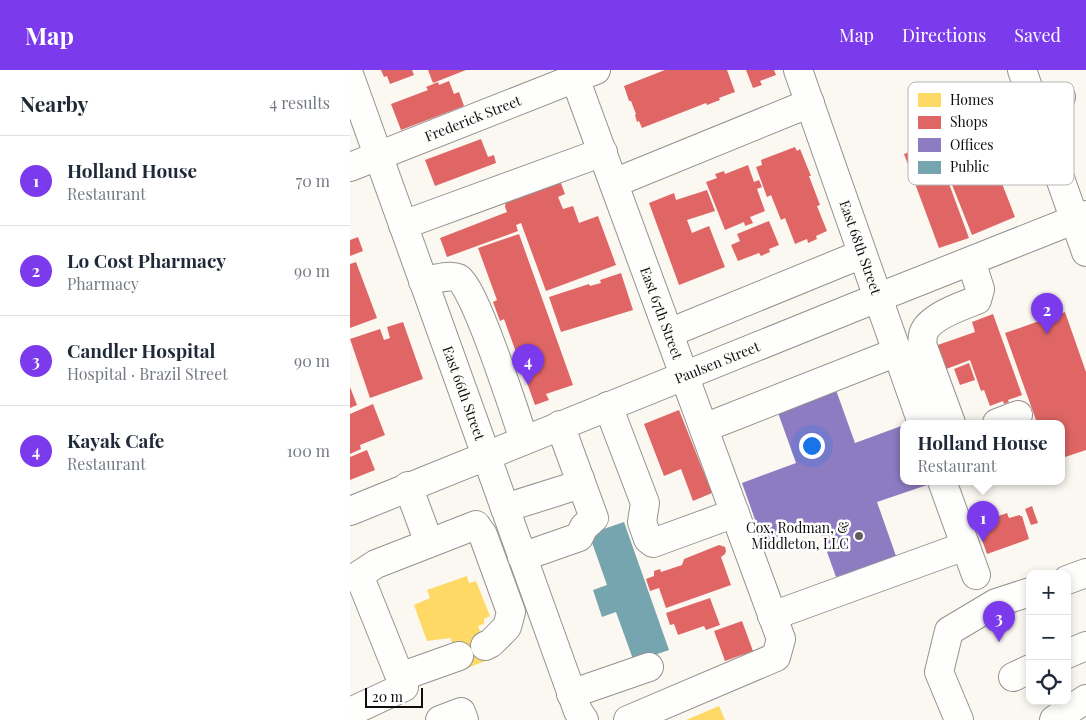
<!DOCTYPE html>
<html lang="en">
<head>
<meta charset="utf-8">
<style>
  body { margin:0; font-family:"Playfair Display",serif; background:#f6f6f7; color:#1f2937 }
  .controls { position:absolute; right:15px; bottom:15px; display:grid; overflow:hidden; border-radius:10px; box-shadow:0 2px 8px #0003 }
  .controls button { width:45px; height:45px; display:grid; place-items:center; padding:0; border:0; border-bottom:1px solid #e0e1e3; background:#fff; color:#1f2937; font:25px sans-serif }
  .scale { position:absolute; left:15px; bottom:12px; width:58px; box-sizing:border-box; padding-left:5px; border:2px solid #0d0d0d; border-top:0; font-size:14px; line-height:18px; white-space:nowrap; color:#0d0d0d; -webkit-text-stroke:4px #fff; paint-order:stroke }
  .you { position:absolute; left:461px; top:375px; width:18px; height:18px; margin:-12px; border:4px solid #fff; border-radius:50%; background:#1a73e8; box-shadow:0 0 0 8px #1a73e833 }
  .badge { display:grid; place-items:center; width:32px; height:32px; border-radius:50%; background:#7c3aed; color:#fff; font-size:16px; font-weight:700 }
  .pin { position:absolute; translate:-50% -41px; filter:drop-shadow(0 1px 2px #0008) }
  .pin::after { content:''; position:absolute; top:26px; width:18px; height:15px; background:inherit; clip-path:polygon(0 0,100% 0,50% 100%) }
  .popup { position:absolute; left:550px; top:350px; width:165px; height:65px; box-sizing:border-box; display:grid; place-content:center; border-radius:10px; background:#fff; filter:drop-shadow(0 1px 4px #0005); font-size:16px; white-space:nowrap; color:#747a83 }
  .popup b { font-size:19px; color:#1f2937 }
  .popup::after { content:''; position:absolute; left:50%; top:100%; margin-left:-10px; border:10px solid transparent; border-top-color:#fff }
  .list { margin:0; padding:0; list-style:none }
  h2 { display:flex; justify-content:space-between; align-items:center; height:65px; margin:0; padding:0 20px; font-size:21px }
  h2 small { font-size:16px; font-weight:400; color:#747a83 }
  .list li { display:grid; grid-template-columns:32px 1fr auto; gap:15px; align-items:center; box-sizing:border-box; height:90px; padding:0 20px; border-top:1px solid #e0e1e3 }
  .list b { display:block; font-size:19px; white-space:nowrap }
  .list p { margin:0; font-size:16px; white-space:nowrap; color:#747a83 }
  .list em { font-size:16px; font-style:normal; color:#747a83 }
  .icon { flex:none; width:28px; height:28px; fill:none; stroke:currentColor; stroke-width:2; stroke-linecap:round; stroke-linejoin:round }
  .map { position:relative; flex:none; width:736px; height:650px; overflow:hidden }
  header { display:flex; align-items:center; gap:30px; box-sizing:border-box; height:70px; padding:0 25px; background:#7c3aed; color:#fff }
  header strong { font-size:24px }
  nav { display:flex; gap:28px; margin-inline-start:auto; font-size:18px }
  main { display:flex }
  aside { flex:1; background:#fff }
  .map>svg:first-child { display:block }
  .homes { fill:#ffd966 }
  .shops { fill:#e06666 }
  .offices { fill:#8e7cc3 }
  .public { fill:#76a5af }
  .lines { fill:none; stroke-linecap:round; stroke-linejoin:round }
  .minor-casing { stroke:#949390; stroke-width:30 }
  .minor { stroke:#fefefd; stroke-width:28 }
  .poi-dot { fill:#605f5d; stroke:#fff; stroke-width:2 }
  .labels { text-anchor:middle; stroke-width:5; stroke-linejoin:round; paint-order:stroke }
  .street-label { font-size:14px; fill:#0d0d0d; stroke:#fff }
  .poi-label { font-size:14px; fill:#0d0d0d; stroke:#fff; text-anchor:end }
  .key { fill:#fff; stroke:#b6b6b6; stroke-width:1 }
  .key-label { font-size:14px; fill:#0d0d0d }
</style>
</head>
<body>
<header>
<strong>Map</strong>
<nav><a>Map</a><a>Directions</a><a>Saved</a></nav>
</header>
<main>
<aside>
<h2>Nearby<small>4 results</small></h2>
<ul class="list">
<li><span class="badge">1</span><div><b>Holland House</b><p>Restaurant</p></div><em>70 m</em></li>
<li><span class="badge">2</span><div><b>Lo Cost Pharmacy</b><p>Pharmacy</p></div><em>90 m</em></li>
<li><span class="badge">3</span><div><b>Candler Hospital</b><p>Hospital · Brazil Street</p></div><em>90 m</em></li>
<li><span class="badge">4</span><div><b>Kayak Cafe</b><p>Restaurant</p></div><em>100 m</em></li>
</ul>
</aside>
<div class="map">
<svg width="736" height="650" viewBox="0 0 736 650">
  <rect width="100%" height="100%" fill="#fbf8f1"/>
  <g class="homes">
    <polygon points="117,506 119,513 126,511 140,546 134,549 134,554 128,556 140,589 115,599 100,568 77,571 64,535 80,528 77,520"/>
    <polygon points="369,636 375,650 336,650"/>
  </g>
  <g class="shops">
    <polygon points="31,0 62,0 64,5 40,14 37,6 34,7"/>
    <polygon points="78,0 116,0 83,13"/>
    <polygon points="315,0 377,0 385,22 369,28 370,30 357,35 356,33 292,58 289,51 287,52 285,45 286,44 281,31 279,31 274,16"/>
    <polygon points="396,0 424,0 426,5 410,11 412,15 403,18"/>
    <polygon points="99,11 104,24 109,22 114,36 51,60 41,34 78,20 76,17 88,12 89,15"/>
    <polygon points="609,65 619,89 639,80 665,147 622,165 595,97 597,97 588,74"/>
    <polygon points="131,69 138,87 144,85 146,93 85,116 75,90"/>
    <polygon points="584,73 619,168 589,178 554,84"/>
    <polygon points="445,77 447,81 450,79 461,106 459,106 470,135 467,136 477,161 466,166 467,169 458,173 457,169 445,174 435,148 431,150 421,125 417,127 406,97 412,95 411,90"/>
    <polygon points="398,95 404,112 409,110 412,117 407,119 415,141 400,147 403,153 395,156 394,152 375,160 356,112 367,108 365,104 374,101 375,104"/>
    <polygon points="209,108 215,124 208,127 213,139 223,136 229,153 248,146 266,195 196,221 171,153 166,155 168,161 97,187 90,168 157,142 155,137 157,124"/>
    <polygon points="357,120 365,141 337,150 342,163 359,156 375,197 329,215 299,133 324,123 326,130"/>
    <polygon points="419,151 429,175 419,179 420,182 411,186 409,183 388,191 381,175 390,171 387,164"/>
    <polygon points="169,164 223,315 196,324 199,330 185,335 154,249 150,251 143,232 147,230 128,178"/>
    <polygon points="8,167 13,181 0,186 0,170"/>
    <polygon points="6,192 27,248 0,258 0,194"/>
    <polygon points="271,203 283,240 211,262 199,227 239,214 240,216 251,213 250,210"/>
    <polygon points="715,242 736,302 736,380 712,388 712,353 687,353 655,263"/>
    <polygon points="643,244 672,325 658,330 659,332 654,334 653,331 640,336 634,320 631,321 620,290 591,301 582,277 625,262 622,252"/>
    <polygon points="53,252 73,309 20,328 0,269 30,259 34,270 40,268 37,257"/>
    <polygon points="619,293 625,310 610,315 604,299"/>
    <polygon points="0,317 7,335 0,338"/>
    <polygon points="23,334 35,365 10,375 11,379 0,384 0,344"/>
    <polygon points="329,340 362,423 343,431 331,399 314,406 294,354"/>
    <polygon points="17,380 25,400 0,410 0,387"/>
    <polygon points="682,436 688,453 681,455 675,439"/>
    <polygon points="657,443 659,448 670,445 670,446 672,446 679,469 637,484 628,459 648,452 646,447"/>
    <polygon points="369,475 375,477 376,481 375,484 371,487 381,515 316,538 309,518 300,521 296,509 304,506 304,501 310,499 311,502 332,495 334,489"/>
    <polygon points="360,528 370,555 356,560 354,556 328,565 324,554 320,555 316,543"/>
    <polygon points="392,551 403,581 375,591 364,561"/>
  </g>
  <polygon class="offices" points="486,320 505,373 554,355 554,411 579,411 580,414 527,432 546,486 486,507 467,454 413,472 392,413 446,393 427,340"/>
  <polygon class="public" points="274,452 319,580 284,592 266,542 252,547 243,520 257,515 239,464"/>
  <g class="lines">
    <defs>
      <g id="minor">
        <path id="s1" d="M 222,0 L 431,569 L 426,587 L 278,650"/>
        <path id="s2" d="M 448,0 L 572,353"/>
        <polyline points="672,0 736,182"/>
        <path id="s3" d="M 0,7 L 228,641 L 234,650"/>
        <polyline points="686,38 711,27"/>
        <path id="s4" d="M 0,97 L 246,0"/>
        <polyline points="264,113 460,33"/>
        <polyline points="53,155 253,82"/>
        <path d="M 73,211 C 83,210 99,204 108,208 C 124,215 166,346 174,370"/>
        <polyline points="319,263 512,184"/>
        <polyline points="258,336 295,433 292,452 298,469 303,473 385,443"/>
        <path d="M 601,353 L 572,274 C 573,270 572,266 574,262 C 580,247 611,236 627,230 L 630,219 L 621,191"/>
        <polyline points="647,353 668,345"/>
        <polyline points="354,358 547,282"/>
        <polyline points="592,411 626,505"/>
        <polyline points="58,416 79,473"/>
        <polyline points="155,438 228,415 230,409"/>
        <path id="s5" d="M 0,441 L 527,228 L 736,145"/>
        <polyline points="172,487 229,467 234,457 244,448 210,355"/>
        <polyline points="717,510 736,503"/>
        <polyline points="422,546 615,476"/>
        <polyline points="717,584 736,576"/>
        <polyline points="50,607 109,586"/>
        <polyline points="663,607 680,599"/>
        <polyline points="221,624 299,597"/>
        <polyline points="0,642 54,617 9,505 26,494 126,455 133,465 161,542 157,557 141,573 135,576"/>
        <polyline points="90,650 111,642 114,650"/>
        <polyline points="609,650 589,602 599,561 646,533 680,522"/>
        <polyline points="704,650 736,629"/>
      </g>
    </defs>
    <use href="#minor" class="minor-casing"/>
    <use href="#minor" class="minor"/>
  </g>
  <circle class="poi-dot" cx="509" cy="466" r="5"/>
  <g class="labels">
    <g class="street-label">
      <text dy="5" stroke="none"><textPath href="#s4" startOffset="132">Frederick Street</textPath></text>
      <text dy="5" stroke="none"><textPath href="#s2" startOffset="188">East 68th Street</textPath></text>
      <text dy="5" stroke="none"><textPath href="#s1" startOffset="259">East 67th Street</textPath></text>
      <text dy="5" stroke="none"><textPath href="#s5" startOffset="396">Paulsen Street</textPath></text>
      <text dy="5" stroke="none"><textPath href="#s3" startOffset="336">East 66th Street</textPath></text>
    </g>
    <g class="poi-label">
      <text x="499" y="463">Cox, Rodman, &amp;<tspan x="499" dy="16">Middleton, LLC</tspan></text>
    </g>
  </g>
  <rect x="558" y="12" width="166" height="103" rx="8" class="key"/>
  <rect x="568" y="23" width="23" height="14" fill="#ffd966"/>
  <rect x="568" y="46" width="23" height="13" fill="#e06666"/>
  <rect x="568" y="68" width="23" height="14" fill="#8e7cc3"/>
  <rect x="568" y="91" width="23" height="13" fill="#76a5af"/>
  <g class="key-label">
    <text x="600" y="35">Homes</text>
    <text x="600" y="57">Shops</text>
    <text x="600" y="80">Offices</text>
    <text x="600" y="102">Public</text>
  </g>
</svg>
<div class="controls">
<button>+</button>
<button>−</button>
<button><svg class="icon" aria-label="locate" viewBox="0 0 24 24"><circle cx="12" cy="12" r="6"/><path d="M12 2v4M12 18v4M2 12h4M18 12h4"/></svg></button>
</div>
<div class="scale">20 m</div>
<div class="you"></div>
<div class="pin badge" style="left:633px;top:472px">1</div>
<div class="popup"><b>Holland House</b>Restaurant</div>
<div class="pin badge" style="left:697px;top:264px">2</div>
<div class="pin badge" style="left:649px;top:572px">3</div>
<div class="pin badge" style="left:178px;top:315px">4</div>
</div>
</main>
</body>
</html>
